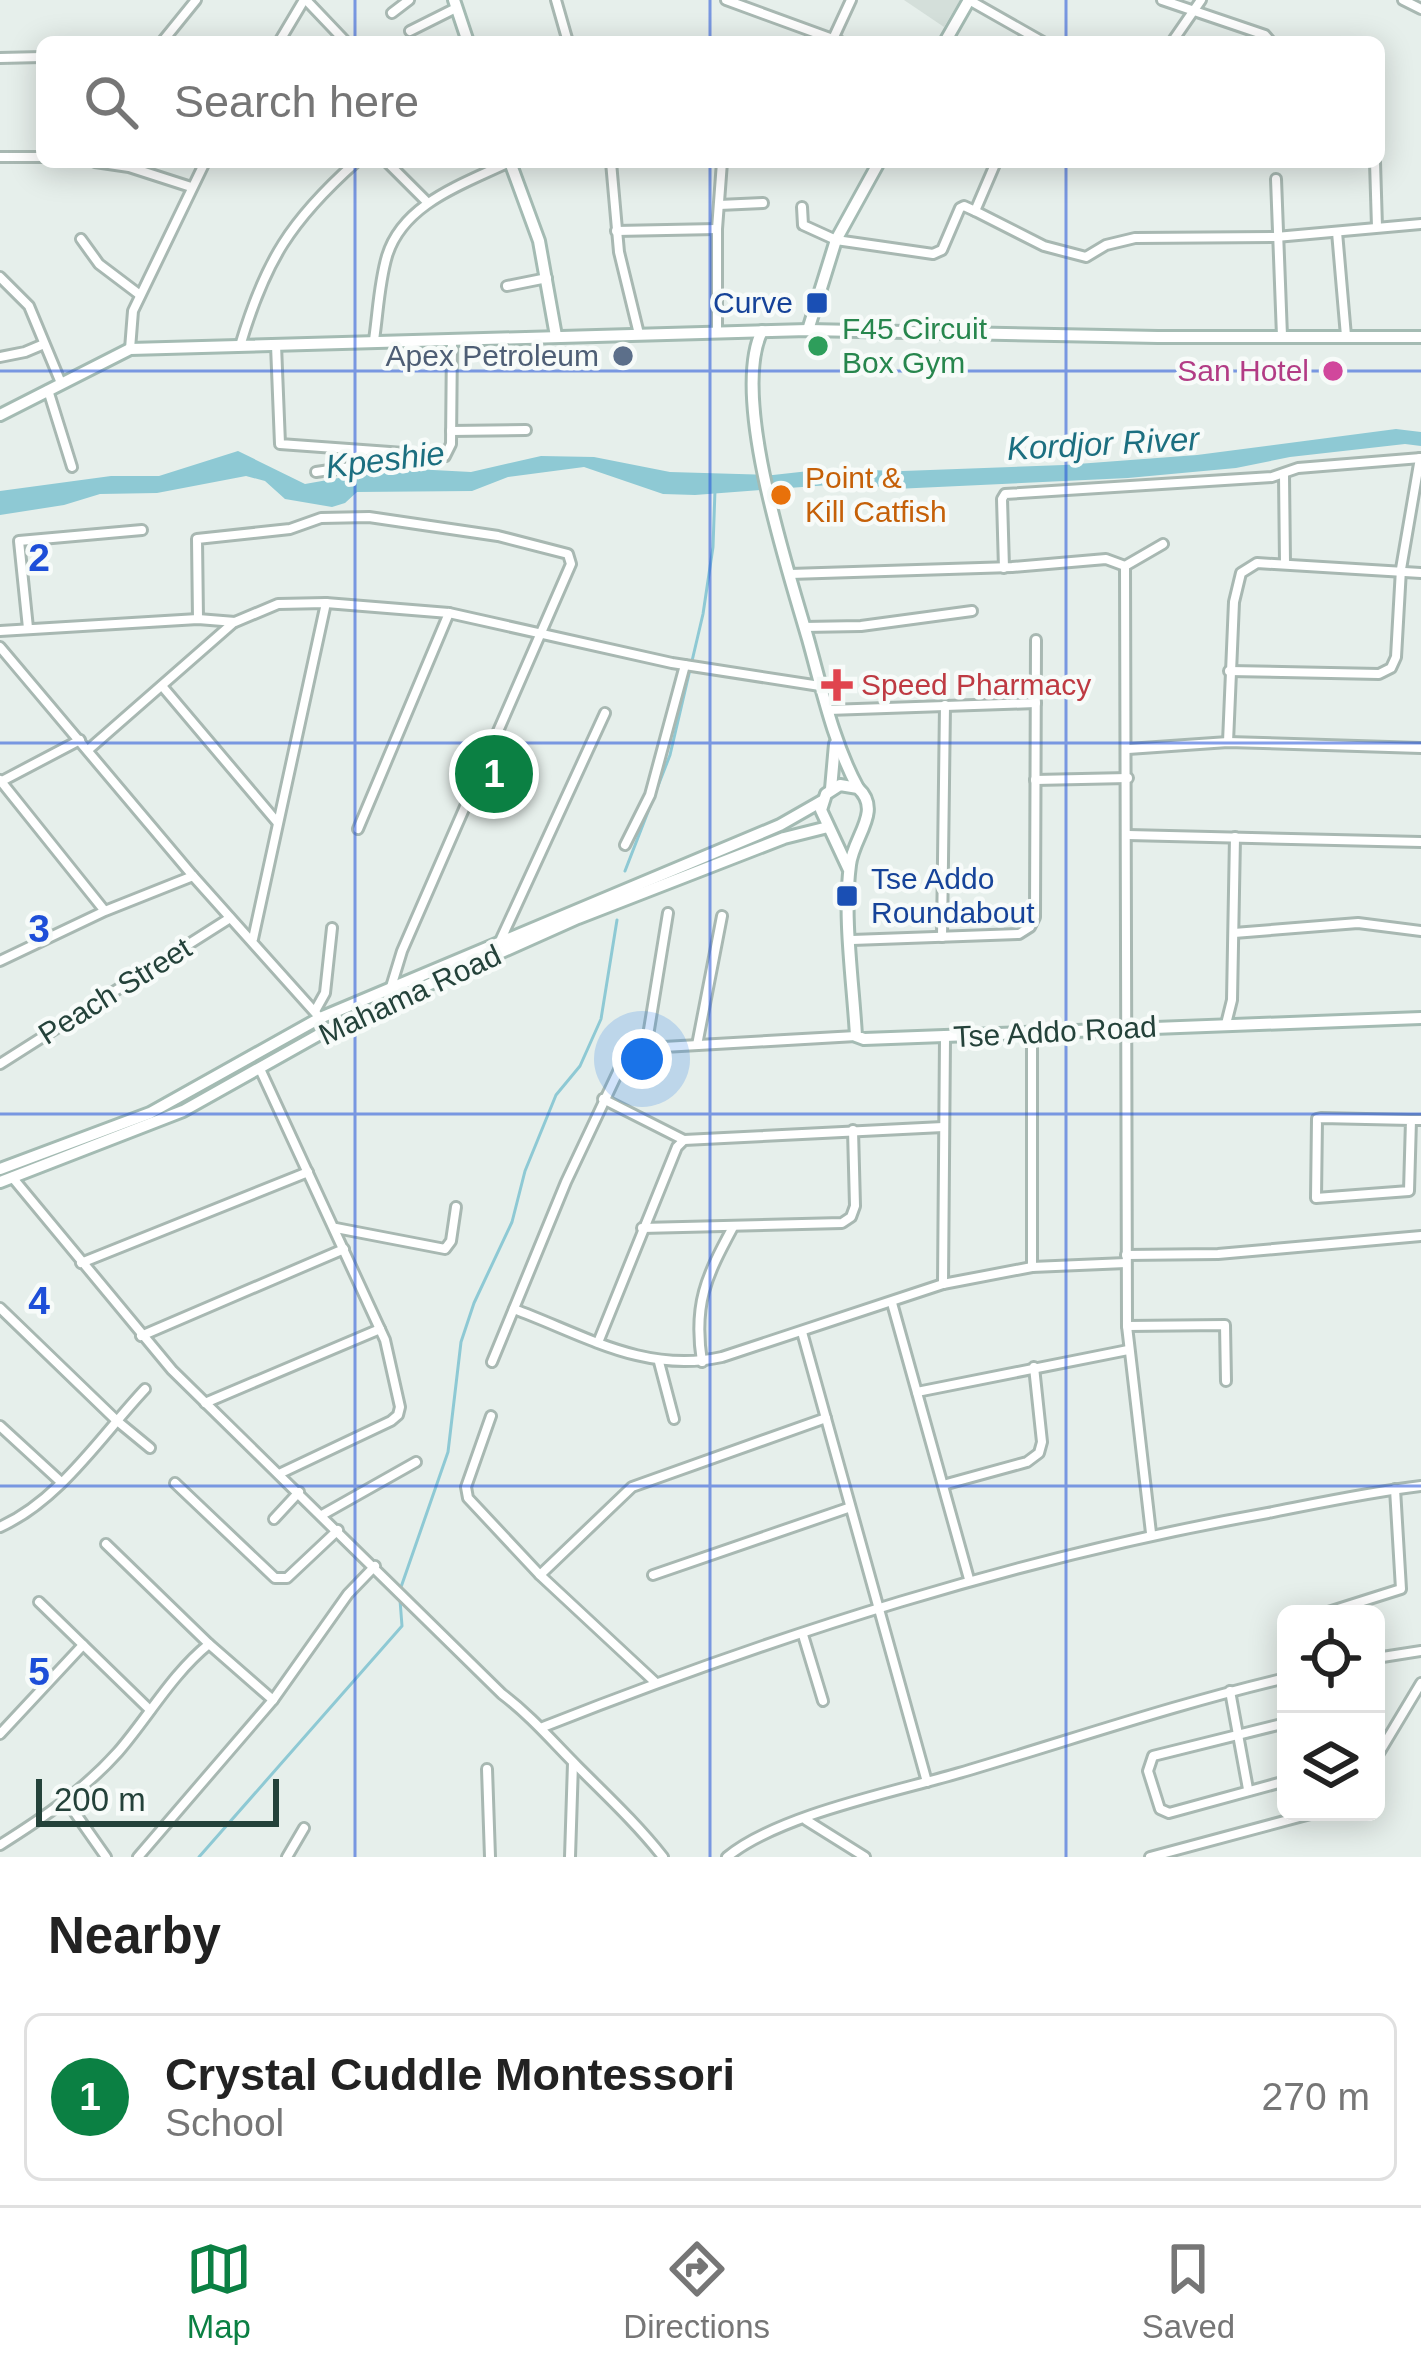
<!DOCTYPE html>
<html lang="en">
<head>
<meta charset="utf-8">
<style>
  body { margin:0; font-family:Arial,sans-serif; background:#f2f2f2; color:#222 }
  .controls { position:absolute; right:36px; bottom:36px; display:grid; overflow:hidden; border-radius:18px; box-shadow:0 6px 30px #0003 }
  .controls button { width:108px; height:108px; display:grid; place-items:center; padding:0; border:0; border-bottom:3px solid #e0e0e0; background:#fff; color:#222; font:60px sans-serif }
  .scale { position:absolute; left:36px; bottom:30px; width:243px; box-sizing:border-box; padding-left:12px; border:6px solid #24423a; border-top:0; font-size:33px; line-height:42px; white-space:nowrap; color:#24423a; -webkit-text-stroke:9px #f7fbf9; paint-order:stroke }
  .you { position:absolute; left:642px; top:1059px; width:42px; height:42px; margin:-30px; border:9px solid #fff; border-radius:50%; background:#1a73e8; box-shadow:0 0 0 18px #1a73e833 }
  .badge { display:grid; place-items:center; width:78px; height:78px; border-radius:50%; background:#0b8043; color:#fff; font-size:39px; font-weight:700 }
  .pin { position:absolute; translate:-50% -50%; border:6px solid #fff; box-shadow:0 3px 12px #0006 }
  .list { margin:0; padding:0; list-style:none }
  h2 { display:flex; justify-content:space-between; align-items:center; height:156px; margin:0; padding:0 48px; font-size:51px }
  h2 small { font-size:39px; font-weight:400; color:#767676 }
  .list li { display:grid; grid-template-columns:78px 1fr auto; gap:36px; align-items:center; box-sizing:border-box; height:168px; margin:0 24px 24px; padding:0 24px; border:3px solid #e0e0e0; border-radius:18px }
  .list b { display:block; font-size:45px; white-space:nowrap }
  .list p { margin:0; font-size:39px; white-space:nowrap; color:#767676 }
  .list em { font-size:39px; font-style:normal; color:#767676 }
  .icon { flex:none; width:66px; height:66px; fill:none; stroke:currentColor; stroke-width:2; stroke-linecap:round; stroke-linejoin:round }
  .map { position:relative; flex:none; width:1421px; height:1857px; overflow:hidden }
  .search { position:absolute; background:#fff; box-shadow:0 6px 30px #0003; left:36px; right:36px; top:36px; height:132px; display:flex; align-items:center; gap:30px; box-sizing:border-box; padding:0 42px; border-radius:18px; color:#767676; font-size:45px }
  .sheet { height:348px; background:#fff }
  nav { display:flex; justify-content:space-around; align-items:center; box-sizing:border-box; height:168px; border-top:3px solid #e0e0e0; background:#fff; font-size:33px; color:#767676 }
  nav a { display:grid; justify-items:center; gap:6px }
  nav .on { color:#0b8043 }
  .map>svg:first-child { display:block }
  .built { fill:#d4dfda }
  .water { fill:#8ec9d4 }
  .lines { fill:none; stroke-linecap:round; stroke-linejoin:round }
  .stream { stroke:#8ec9d4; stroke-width:3 }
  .street-casing { stroke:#a8b8b2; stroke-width:14 }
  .secondary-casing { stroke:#a4bbb3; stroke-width:16 }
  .street { stroke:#fff; stroke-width:8 }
  .secondary { stroke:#fff; stroke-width:10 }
  .grid { fill:none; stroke:#1d4ed8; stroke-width:3; stroke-opacity:0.55 }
  .transit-dot { fill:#1a4fb4; stroke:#f7fbf9; stroke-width:4.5 }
  .leisure-dot { fill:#2e9e5b; stroke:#f7fbf9; stroke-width:4.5 }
  .service-dot { fill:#5c6f8a; stroke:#f7fbf9; stroke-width:4.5 }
  .hotel-dot { fill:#d1479c; stroke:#f7fbf9; stroke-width:4.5 }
  .food-dot { fill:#e8710a; stroke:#f7fbf9; stroke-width:4.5 }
  .health-dot { fill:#e0444e; stroke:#f7fbf9; stroke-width:4.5 }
  .labels { text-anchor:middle; stroke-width:9; stroke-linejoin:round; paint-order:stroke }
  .transit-label { font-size:30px; fill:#164399; stroke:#f7fbf9; text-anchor:end }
  .leisure-label { font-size:30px; fill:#27864d; stroke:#f7fbf9; text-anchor:start }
  .service-label { font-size:30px; fill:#4e5e75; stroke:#f7fbf9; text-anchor:end }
  .hotel-label { font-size:30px; fill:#b23c85; stroke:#f7fbf9; text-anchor:end }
  .food-label { font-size:30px; fill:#c56008; stroke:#f7fbf9; text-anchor:start }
  .health-label { font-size:30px; fill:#be3a42; stroke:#f7fbf9; text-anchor:start }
  .street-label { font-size:30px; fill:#24423a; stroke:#f7fbf9 }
  .water-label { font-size:33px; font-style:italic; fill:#1c6f80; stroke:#f7fbf9 }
  .grid-label { font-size:39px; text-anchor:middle; font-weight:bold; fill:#1d4ed8; stroke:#f7fbf9; stroke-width:9; stroke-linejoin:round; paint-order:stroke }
</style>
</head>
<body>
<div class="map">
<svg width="1421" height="1857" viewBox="0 0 1421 1857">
  <rect width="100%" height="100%" fill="#e6efeb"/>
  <polygon class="built" points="904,0 960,0 944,27"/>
  <polygon class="water" points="1396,429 1421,432 1421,446 1405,444 1290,457 1236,468 1128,478 895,489 856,483 695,495 663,494 584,467 508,477 472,491 357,492 345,503 332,507 285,499 265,481 246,476 157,493 100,494 64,505 0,515 0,491 111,476 159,476 238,451 305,484 395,468 471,472 541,456 594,457 670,472 773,475 827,469 903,471 1064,465 1197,455"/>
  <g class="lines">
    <g class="stream">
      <polyline points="625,871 670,755 703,614 713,547 715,490"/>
      <polyline points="400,1590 448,1452 461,1342 474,1303 512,1222 525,1171 556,1095 580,1066 601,1019 617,920"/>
      <polyline points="199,1857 402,1626 400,1600"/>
    </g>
    <defs>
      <g id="street">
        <polyline points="306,0 346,42"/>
        <polyline points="556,0 568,42"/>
        <polyline points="726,0 841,42"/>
        <polyline points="969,0 1043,42"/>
        <polyline points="1162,0 1265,35 1271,42"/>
        <polyline points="1403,0 1421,9"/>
        <polyline points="392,13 409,0"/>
        <polyline points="410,31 456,8"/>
        <polyline points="833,39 851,0"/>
        <polyline points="162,42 196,0"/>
        <polyline points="279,42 304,0"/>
        <polyline points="1172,42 1201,0"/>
        <polyline points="0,58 42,57"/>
        <polyline points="0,157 42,157"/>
        <polyline points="95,162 129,167 191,187"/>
        <polyline points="387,162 427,202"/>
        <polyline points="611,162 619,252 639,334"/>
        <polyline points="996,162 975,211 1044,246 1086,257 1106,245 1135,238 1276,237 1421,224"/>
        <polyline points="1375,162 1377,227"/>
        <polyline points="1276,179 1282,336"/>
        <polyline points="719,205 763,203"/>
        <polyline points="802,207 803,225 836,240 933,254 942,250 960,208 964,206 975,211"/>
        <polyline points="616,231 717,229"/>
        <polyline points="1337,232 1346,336"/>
        <polyline points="81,239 99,264 140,295"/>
        <polyline points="0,277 29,306 61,383"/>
        <polyline points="507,286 547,278"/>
        <polyline points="717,331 717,229 722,162"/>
        <path d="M 374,340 C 378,313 379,283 387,256 C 403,203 464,184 509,162"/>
        <polyline points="276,345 280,444 445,456 451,444 452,340"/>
        <path d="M 240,346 C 265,261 291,220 356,162"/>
        <polyline points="130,349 133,311 205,162"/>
        <polyline points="0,357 25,352 44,344"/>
        <polyline points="48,390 72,467"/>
        <polyline points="451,431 526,430"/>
        <polyline points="316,472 385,462 400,453"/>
        <polyline points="1284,475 1285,563"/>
        <polyline points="1125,566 1127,1326 1151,1533"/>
        <polyline points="1004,568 1002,499 1005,494 1272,477 1298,468 1421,458"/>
        <polyline points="790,574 1012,567 1106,559 1125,566 1163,544"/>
        <polyline points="198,619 197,539 290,529 321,518 369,517 498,536 568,554 571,564 402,951 391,987"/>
        <polyline points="804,627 861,626 972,611"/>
        <polyline points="28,628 19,541 142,530"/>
        <polyline points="0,631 198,619 235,622 278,604 326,603 449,613 672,663 820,686"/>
        <polyline points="0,647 193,876 320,1018"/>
        <polyline points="1229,671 1379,674 1391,668 1396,657 1401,569 1420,458"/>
        <polyline points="162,686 277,822"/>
        <polyline points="828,710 1036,703"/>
        <polyline points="1228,742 1234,602 1241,573 1257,563 1421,573"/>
        <polyline points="1128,749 1228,742 1421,748"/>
        <polyline points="88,750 233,623"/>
        <polyline points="0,780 104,910"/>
        <polyline points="1035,780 1128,778"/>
        <polyline points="2,781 80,740"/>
        <polyline points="358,829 449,613"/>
        <polyline points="1128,835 1421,842"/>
        <polyline points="625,845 650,795 685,665"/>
        <polyline points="1234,933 1358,923 1421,931"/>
        <polyline points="942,937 945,705"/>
        <polyline points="253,939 326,603"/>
        <polyline points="501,939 605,713"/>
        <polyline points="852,940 1019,934 1030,927 1035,917 1036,640"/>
        <polyline points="0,961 105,911 193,876"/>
        <polyline points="315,1011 325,993 332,928"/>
        <polyline points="1226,1024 1232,1000 1235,837"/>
        <polyline points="1032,1032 1032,1267"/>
        <polyline points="697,1045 722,916"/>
        <polyline points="646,1048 668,913"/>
        <polyline points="0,1064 230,918"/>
        <polyline points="260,1069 385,1340 400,1407 398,1415 391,1421 279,1474"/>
        <polyline points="603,1099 684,1140"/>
        <polyline points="1411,1120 1409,1191 1316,1198 1317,1119 1321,1118 1411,1120 1421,1120"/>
        <path d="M 12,1177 L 172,1370 L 502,1694 C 531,1716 552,1741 578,1767 C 607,1796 637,1824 663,1857"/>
        <polyline points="336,1228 445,1249 451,1241 456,1207"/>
        <polyline points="642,1228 842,1223 851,1217 855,1206 853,1130"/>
        <polyline points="1126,1255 1218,1254 1421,1236"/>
        <polyline points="81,1263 308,1172"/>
        <polyline points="943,1284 945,1038"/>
        <polyline points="892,1303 969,1579"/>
        <polyline points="0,1308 116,1420 150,1448"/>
        <path d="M 514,1309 C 584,1335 645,1374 722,1357 L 943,1284 L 1032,1267 L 1126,1263"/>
        <polyline points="1127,1326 1225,1325 1226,1381"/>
        <polyline points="802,1332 927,1782"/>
        <polyline points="141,1336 344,1249"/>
        <polyline points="599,1340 677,1147 684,1140 943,1127"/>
        <polyline points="492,1362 566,1182 626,1055 646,1048 856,1036"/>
        <polyline points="659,1362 674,1419"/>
        <path d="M 702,1362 C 693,1304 706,1277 733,1227"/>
        <polyline points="917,1392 1128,1350"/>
        <polyline points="205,1403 380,1329"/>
        <polyline points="491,1416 466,1487 468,1498 540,1575 656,1683"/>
        <polyline points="0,1426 61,1482"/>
        <polyline points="175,1483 275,1578 287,1578 338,1530"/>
        <polyline points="943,1485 1027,1462 1039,1453 1042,1442 1034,1367"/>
        <polyline points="322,1515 416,1462"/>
        <polyline points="274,1519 299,1492"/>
        <path d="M 0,1527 C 60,1500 101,1436 145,1389"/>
        <polyline points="106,1544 209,1644"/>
        <polyline points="540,1575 632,1487 826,1418"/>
        <polyline points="653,1575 848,1508"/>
        <polyline points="39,1602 150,1710"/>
        <polyline points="1322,1614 1401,1589 1395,1489"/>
        <polyline points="1284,1626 1286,1625"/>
        <polyline points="803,1635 823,1701"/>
        <polyline points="1376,1658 1421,1651"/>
        <polyline points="1230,1691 1248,1789"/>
        <polyline points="1286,1723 1153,1756 1148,1771 1160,1809 1169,1813 1286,1781"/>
        <path d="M 543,1727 C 779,1634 1019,1557 1268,1513 C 1319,1503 1370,1492 1421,1486"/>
        <polyline points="0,1734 83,1645"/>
        <polyline points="1376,1758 1421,1683"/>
        <polyline points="487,1769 490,1857"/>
        <polyline points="66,1800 106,1857"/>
        <polyline points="806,1820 865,1857"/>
        <path d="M 0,1845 C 43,1818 84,1790 118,1752 C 149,1716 172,1674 209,1644 L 273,1700 L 348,1594 L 375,1566"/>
        <polyline points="138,1857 273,1700"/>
        <polyline points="287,1857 304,1828"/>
        <polyline points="570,1857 573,1763"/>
        <path d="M 727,1857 C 778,1815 894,1792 959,1773 C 1068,1741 1175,1704 1286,1678"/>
        <polyline points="1150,1857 1318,1812"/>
      </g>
      <g id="secondary">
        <polyline points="454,0 468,42"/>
        <polyline points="945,42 969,0"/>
        <polyline points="510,162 539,241 556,336"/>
        <polyline points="808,330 836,240 879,162"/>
        <path d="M 762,331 C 730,396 788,569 808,639 C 822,689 833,742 858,788"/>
        <polyline points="0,415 130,349 808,330 1158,337 1421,337"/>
        <polyline points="831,789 835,744"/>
        <path d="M 849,870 L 821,810 L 826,794 L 840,785 L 858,788 C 883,811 853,837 850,865 C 843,917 853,982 856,1036 L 864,1039 L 1421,1018"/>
        <polyline points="0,1169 150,1113 320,1018 780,825 822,801"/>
        <polyline points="0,1182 183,1111 329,1029 578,918 784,838 828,827"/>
      </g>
    </defs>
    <use href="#street" class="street-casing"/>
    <use href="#secondary" class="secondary-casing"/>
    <use href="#street" class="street"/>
    <use href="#secondary" class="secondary"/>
  </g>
  <path class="grid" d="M 355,0 L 355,42M 710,0 L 710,42M 1066,0 L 1066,42M 355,162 L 355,1857M 710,162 L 710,1857M 1066,162 L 1066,1857M 0,371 L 1421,371M 0,743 L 1421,743M 0,1114 L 1421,1114M 0,1486 L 1421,1486"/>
  <g class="transit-dot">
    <rect x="805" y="291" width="24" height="24" rx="6"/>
    <rect x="835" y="884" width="24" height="24" rx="6"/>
  </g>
  <circle class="leisure-dot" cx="818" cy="346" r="12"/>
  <circle class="service-dot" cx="623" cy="356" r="12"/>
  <circle class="hotel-dot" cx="1333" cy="371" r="12"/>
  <circle class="food-dot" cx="781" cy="495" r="12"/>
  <path class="health-dot" d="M831 667h12v12h12v12h-12v12h-12v-12h-12v-12h12z"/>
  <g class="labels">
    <g class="transit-label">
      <text x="793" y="313">Curve</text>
      <text x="871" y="889" text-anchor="start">Tse Addo<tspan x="871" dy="34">Roundabout</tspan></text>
    </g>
    <g class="leisure-label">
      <text x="842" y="339">F45 Circuit<tspan x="842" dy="34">Box Gym</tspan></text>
    </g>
    <g class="service-label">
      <text x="599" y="366">Apex Petroleum</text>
    </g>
    <g class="hotel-label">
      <text x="1309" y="381">San Hotel</text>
    </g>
    <g class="food-label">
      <text x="805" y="488">Point &amp;<tspan x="805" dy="34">Kill Catfish</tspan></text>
    </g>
    <g class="health-label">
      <text x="861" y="695">Speed Pharmacy</text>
    </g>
    <g class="street-label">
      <text transform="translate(115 991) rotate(-32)" y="10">Peach Street</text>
      <text transform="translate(410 995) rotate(-25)" y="10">Mahama Road</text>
      <text transform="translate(1055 1032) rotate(-3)" y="10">Tse Addo Road</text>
    </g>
    <g class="water-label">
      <text transform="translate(1103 443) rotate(-3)" y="12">Kordjor River</text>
      <text transform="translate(385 459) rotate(-7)" y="12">Kpeshie</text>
    </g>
  </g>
  <g class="grid-label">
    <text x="39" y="571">2</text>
    <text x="39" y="942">3</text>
    <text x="39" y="1314">4</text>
    <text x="39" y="1685">5</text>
  </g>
</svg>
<div class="controls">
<button><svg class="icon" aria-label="locate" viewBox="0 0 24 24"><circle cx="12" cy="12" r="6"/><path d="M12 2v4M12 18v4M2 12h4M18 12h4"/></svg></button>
<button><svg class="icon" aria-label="layers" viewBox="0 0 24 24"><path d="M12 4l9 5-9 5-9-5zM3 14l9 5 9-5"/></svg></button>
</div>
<div class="scale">200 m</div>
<div class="you"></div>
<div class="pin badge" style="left:494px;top:774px">1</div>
<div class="search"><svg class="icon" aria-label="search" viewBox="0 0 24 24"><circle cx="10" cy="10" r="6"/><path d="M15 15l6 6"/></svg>Search here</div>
</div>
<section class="sheet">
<h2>Nearby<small></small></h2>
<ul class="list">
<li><span class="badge">1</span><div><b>Crystal Cuddle Montessori</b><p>School</p></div><em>270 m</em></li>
</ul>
</section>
<nav>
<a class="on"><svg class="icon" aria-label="map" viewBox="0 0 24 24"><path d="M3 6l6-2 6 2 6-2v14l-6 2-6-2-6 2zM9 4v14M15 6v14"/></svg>Map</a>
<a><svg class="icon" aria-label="directions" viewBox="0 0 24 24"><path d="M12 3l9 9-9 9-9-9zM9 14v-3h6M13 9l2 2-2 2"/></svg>Directions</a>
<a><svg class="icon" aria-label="saved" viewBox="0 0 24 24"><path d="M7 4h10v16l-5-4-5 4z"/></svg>Saved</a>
</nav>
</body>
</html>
